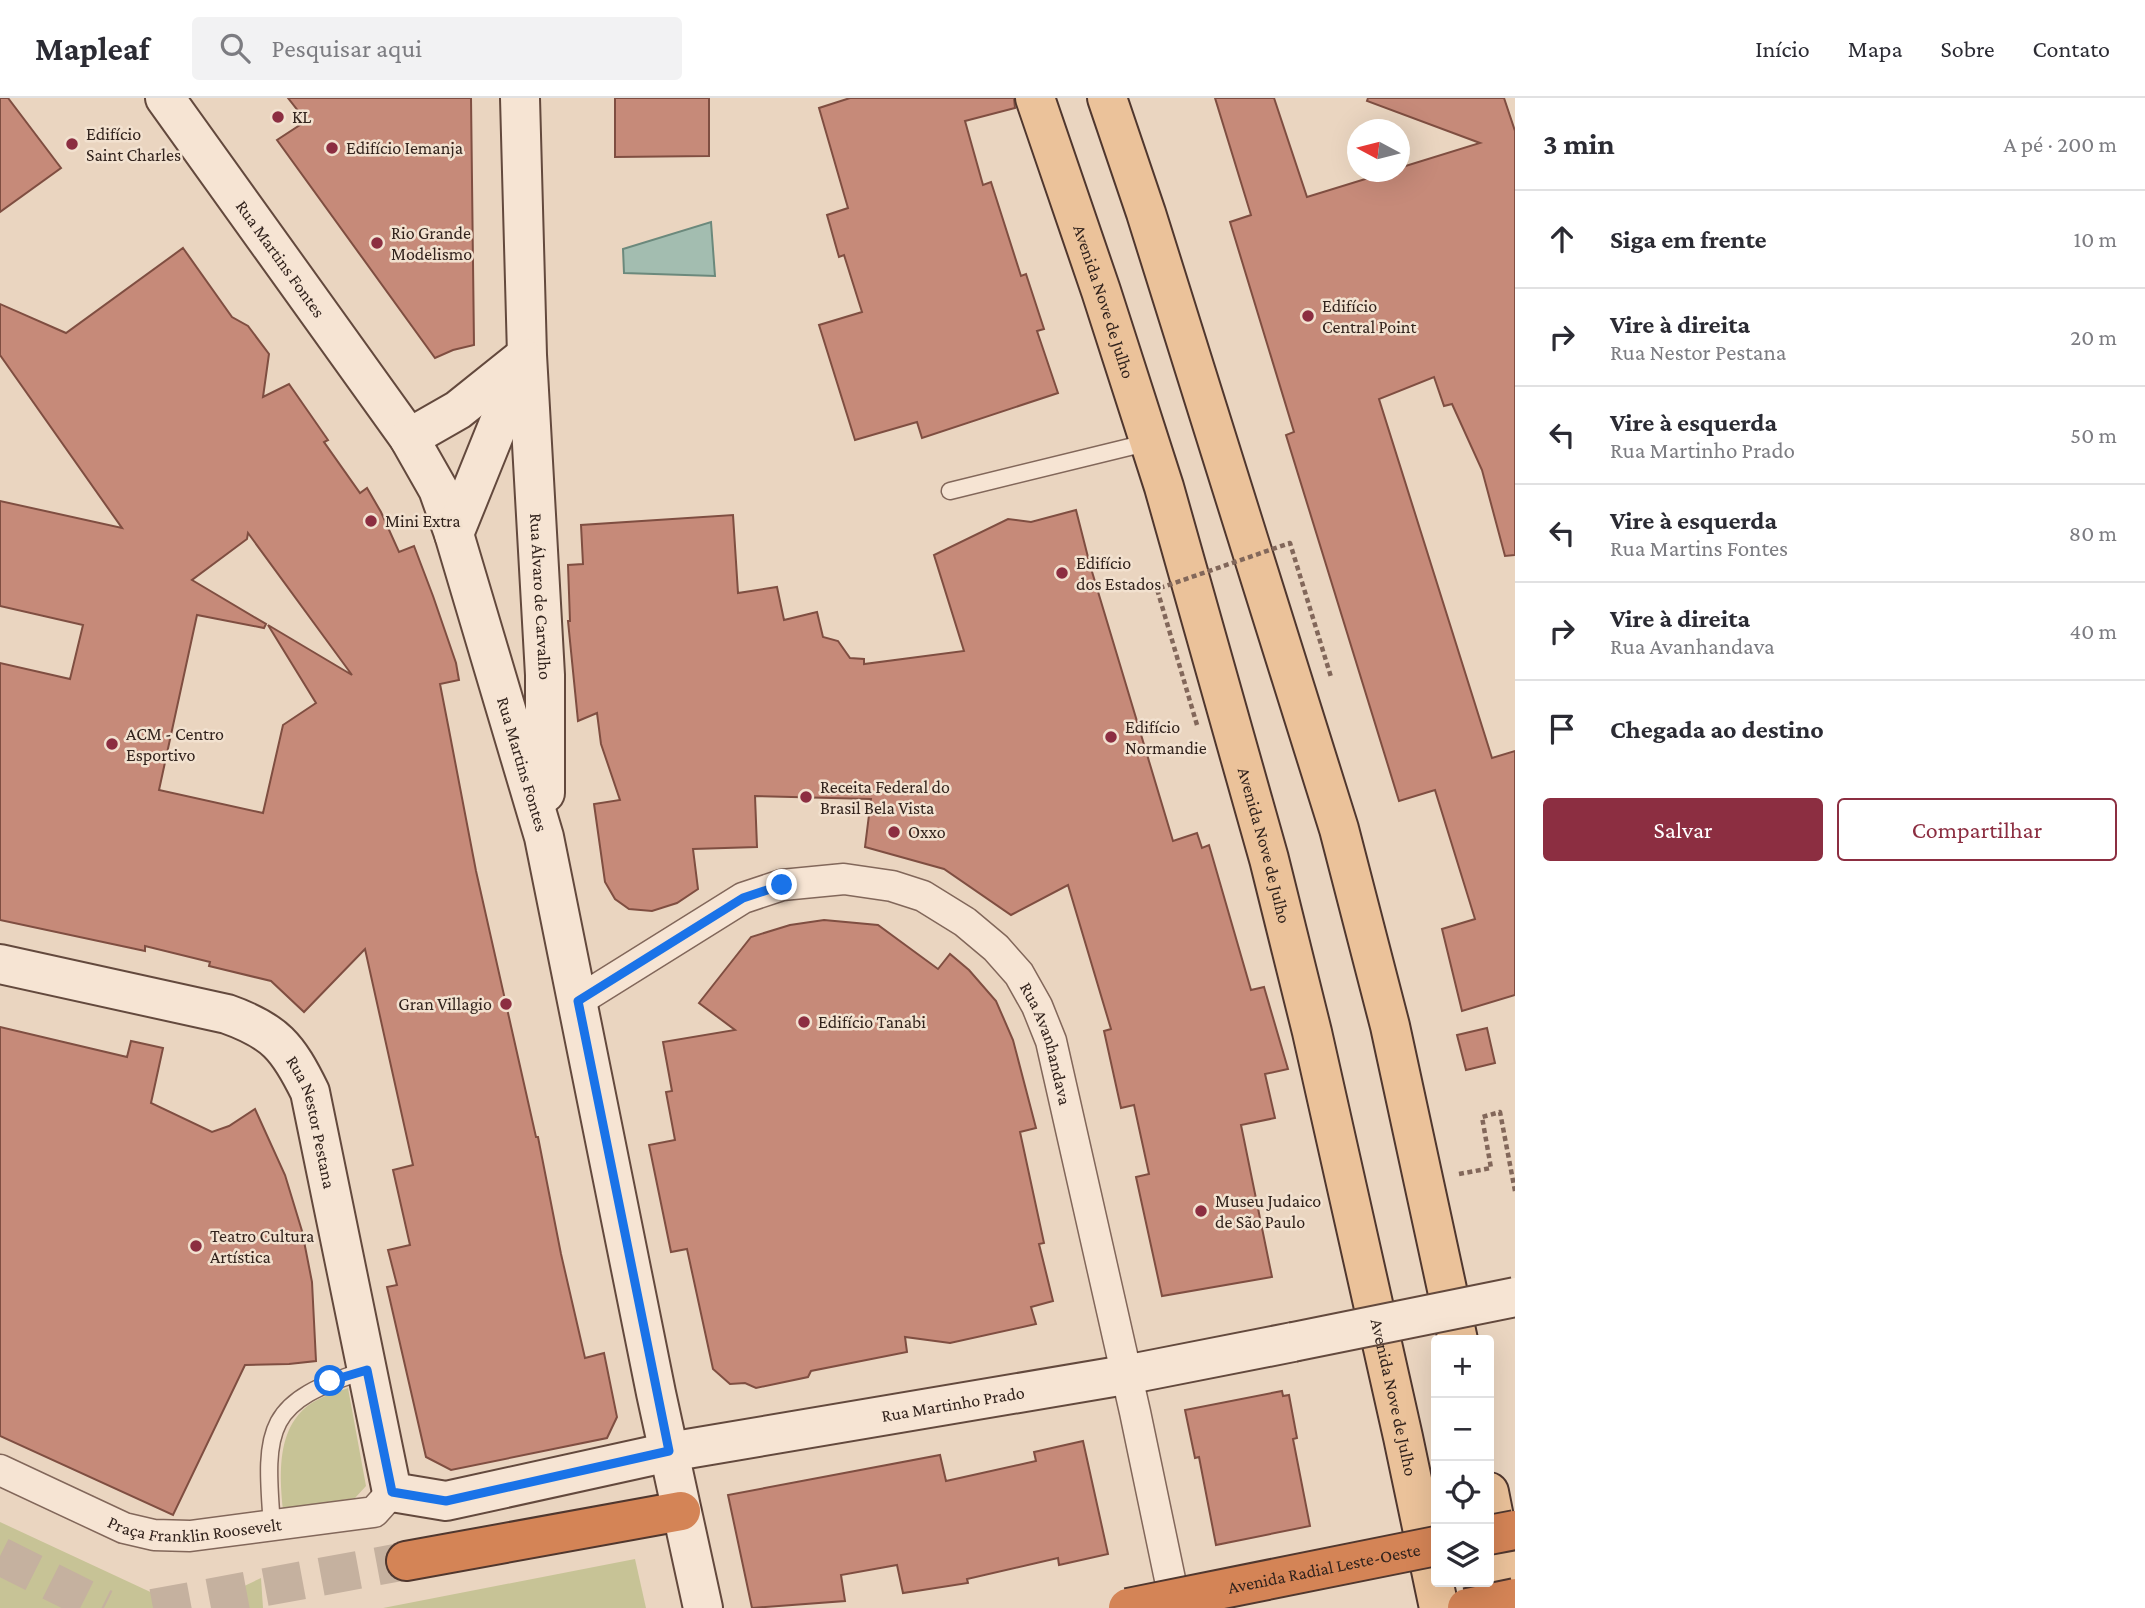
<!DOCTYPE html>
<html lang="pt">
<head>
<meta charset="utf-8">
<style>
  body { margin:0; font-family:"Crimson Pro",serif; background:#f2f2f3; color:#2b2b33 }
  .controls { position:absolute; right:21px; bottom:21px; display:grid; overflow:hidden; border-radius:7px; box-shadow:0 7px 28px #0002 }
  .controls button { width:63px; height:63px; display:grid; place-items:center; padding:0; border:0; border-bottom:2px solid #e1e1e2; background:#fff; color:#2b2b33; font:35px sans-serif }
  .compass { position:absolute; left:1347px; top:21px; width:63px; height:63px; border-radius:50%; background:#fff; box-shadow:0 7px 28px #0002; rotate:277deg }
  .stop { position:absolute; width:21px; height:21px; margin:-16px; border:5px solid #1a73e8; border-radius:50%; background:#fff }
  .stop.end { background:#1a73e8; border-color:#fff; box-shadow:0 2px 7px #0008 }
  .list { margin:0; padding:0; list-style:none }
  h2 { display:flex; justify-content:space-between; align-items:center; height:91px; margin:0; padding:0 28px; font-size:30px }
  h2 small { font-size:23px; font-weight:400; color:#7c7c81 }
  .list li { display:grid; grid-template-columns:46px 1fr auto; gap:21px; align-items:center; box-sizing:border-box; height:98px; padding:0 28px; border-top:2px solid #e1e1e2 }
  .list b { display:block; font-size:26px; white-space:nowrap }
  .list p { margin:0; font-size:23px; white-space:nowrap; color:#7c7c81 }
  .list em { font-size:23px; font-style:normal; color:#7c7c81 }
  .actions { display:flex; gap:14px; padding:21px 28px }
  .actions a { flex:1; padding:16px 0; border:2px solid #8c2e41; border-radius:7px; text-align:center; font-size:24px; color:#8c2e41 }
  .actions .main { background:#8c2e41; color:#fff }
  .icon { flex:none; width:38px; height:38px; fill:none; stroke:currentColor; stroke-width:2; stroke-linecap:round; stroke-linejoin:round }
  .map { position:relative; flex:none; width:1515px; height:1510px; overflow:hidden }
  header { display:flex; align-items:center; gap:42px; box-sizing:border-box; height:98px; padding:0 35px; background:#fff; border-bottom:2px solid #e1e1e2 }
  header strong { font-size:33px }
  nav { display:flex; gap:38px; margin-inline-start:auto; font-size:24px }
  .search { width:490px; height:63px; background:#f2f2f3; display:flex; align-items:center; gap:18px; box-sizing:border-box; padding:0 24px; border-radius:7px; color:#7c7c81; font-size:26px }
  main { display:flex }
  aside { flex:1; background:#fff }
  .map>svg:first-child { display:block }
  .green { fill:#c7c396 }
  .water { fill:#a3bdb0; stroke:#6b897c; stroke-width:2 }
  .building { fill:#c68a79; stroke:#7f4e41; stroke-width:2; fill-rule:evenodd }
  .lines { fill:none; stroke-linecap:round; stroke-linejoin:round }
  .highway-tunnel { stroke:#c5b19f; stroke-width:38; stroke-dasharray:38 19; stroke-linecap:butt }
  .lane-casing { stroke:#82675a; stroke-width:19 }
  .street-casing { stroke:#82675a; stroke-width:33 }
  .secondary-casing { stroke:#63493d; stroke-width:42 }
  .primary-casing { stroke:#50372e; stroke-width:42 }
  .highway-casing { stroke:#50372e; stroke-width:42 }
  .path { stroke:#82675a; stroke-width:4.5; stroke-dasharray:5 3.5; stroke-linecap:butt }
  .lane { stroke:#f6e4d3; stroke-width:16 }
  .street { stroke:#f6e4d3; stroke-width:30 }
  .secondary { stroke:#f6e4d3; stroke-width:38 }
  .primary { stroke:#ebc29a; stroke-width:38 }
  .highway { stroke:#d48456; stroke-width:38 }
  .secondary-bridge-casing { stroke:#63493d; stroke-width:42; stroke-linecap:butt }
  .highway-bridge-casing { stroke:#50372e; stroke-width:42; stroke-linecap:butt }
  .path-bridge { stroke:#82675a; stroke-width:4.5; stroke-dasharray:5 3.5; stroke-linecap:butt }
  .secondary-bridge { stroke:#f6e4d3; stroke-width:38 }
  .highway-bridge { stroke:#d48456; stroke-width:38 }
  .route { stroke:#1a73e8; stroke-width:9 }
  .poi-dot { fill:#8c2e41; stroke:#f2e1cf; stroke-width:2.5 }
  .labels { text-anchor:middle; stroke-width:5; stroke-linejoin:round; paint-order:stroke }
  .poi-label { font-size:18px; fill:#32231d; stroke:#f2e1cf; text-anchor:start }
  .street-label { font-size:18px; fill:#32231d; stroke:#f2e1cf }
</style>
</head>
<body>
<header>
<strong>Mapleaf</strong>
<div class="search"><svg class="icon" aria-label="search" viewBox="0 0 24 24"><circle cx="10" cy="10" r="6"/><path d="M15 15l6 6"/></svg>Pesquisar aqui</div>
<nav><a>Início</a><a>Mapa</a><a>Sobre</a><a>Contato</a></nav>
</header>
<main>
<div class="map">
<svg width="1515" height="1510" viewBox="0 0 1515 1510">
  <rect width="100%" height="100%" fill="#ead5c0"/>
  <g class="green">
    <path d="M 348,1290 L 366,1388 L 355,1400 L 283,1411 C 279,1372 277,1323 317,1302 C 326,1297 338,1294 348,1290 Z"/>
    <polygon points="0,1424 159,1498 154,1506 164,1510 0,1510"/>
    <polygon points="635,1461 646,1510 383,1510"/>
    <polygon points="261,1480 263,1510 225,1510 238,1491"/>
  </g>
  <polygon class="water" points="711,124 715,178 624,175 623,151"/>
  <g class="building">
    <polygon points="0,0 8,0 61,70 0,114"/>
    <polygon points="288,0 471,0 474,247 453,252 435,260 277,42 306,23"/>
    <polygon points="615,0 709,0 709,58 615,59"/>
    <polygon points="850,0 1014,0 1015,10 965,23 983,87 991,84 1021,178 1026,176 1044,231 1037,233 1058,295 922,340 917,324 855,342 819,227 862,214 844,157 839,159 827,117 848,110 819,10"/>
    <polygon points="1215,0 1274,0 1307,99 1388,74 1399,74 1399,70 1480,45 1367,3 1368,0 1504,0 1515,33 1515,457 1505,458 1482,372 1452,306 1444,308 1434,279 1379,301 1492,660 1515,653 1515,897 1462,913 1442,831 1475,821 1435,692 1399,703 1286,337 1294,334 1230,124 1251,117"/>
    <path d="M 183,150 L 232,219 L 248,228 L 269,256 L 263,299 L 289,286 L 328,342 L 324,344 L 360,395 L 367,390 L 381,414 L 399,454 L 414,448 L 433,498 L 456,565 L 459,582 L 440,586 L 449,632 L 476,773 L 536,1039 L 538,1039 L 561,1156 L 585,1260 L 604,1255 L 617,1319 L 607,1340 L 451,1372 L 426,1359 L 387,1189 L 397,1187 L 388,1152 L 410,1147 L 393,1072 L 413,1067 L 365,851 L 304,914 L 271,883 L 209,868 L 210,864 L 145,848 L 145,853 L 0,822 L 0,565 L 70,581 L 83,527 L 0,508 L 0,403 L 122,430 L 0,257 L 0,206 L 66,235 ZM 248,435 L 352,577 L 268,527 L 316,605 L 283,627 L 263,715 L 159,692 L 197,517 L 264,530 L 266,526 L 192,482 L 247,441 Z"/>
    <polygon points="1076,412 1090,467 1173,743 1197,735 1202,750 1209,747 1251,892 1264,889 1288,971 1265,976 1275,1020 1241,1027 1272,1179 1162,1198 1136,1079 1149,1076 1134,1007 1121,1010 1104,933 1111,931 1068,787 1011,817 944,771 865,749 871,701 755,698 757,749 693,751 698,791 677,805 652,813 629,811 615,801 605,784 594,706 620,702 601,646 597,615 578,623 568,523 570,523 568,467 583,466 581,427 733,417 738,495 777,489 784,522 817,514 823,539 838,543 850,560 864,561 864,566 964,553 934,457 1008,421 1031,424"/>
    <polygon points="824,822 878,827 938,871 950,856 969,872 996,903 1013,942 1036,1030 1020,1034 1044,1145 1039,1146 1053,1203 1031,1209 1036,1226 950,1245 905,1239 907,1254 811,1273 808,1279 756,1290 745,1285 730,1286 713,1271 687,1151 671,1154 649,1047 675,1042 666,994 672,993 663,944 735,932 699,905 751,839 790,827"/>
    <polygon points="0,929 127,959 131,943 163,950 151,1005 212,1034 229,1028 255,1011 285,1077 302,1133 312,1184 316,1263 289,1266 245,1267 173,1417 0,1338"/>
    <polygon points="1487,930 1495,965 1466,972 1457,937"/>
    <polygon points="1282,1293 1283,1298 1289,1297 1297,1340 1293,1341 1310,1428 1216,1447 1199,1359 1195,1360 1185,1312"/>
    <polygon points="1083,1343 1108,1456 1059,1467 1058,1460 967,1481 968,1485 903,1495 897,1467 841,1477 845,1503 752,1510 728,1397 940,1357 946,1383 1036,1363 1034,1354"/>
  </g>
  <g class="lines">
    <g class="highway-tunnel">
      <polyline points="0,1458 104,1510"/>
      <polyline points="153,1510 406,1463"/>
    </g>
    <defs>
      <g id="lane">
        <polyline points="950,393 1150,344"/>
        <path d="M 272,1427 C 264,1328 266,1303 367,1272"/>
      </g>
      <g id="street">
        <path id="s1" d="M 578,903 L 743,800 L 782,787 L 844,781 L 892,788 L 923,798 L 965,824 L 996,850 L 1019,876 L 1037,908 L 1051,943 L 1135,1314 L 1176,1510"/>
        <path id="s2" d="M 0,1372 L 124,1430 L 154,1437 L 190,1438 L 374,1414 L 392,1394"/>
      </g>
      <g id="secondary">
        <path id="s3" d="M 165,0 L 409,340 L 438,391 L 454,436 L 544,739 L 656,1295 L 703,1510"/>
        <path id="s4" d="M 520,0 L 527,257 L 545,577 L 545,695"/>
        <polyline points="409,340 458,312 523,260"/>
        <polyline points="454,436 523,265"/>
        <path id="s5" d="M 0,866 L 227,916 C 275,933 288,949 310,994 L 392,1394 L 446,1403 L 669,1354 L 1125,1277 L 1293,1244"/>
      </g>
      <g id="primary">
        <path id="s6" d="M 1035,0 L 1101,193 L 1164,389 L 1269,761 L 1312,934 L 1403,1339 L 1439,1510"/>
        <polyline points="1107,0 1146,115 1339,731 1390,928 1458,1242"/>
        <polyline points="1489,1394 1512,1510"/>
      </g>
      <polyline id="highway" points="406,1463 681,1413"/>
    </defs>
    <use href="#lane" class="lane-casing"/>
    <use href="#street" class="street-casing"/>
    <use href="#secondary" class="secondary-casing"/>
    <use href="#primary" class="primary-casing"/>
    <use href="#highway" class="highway-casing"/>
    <polyline class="path" points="1459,1076 1491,1070 1482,1019 1500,1014 1515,1093"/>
    <use href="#lane" class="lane"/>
    <use href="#street" class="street"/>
    <use href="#secondary" class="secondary"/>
    <use href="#primary" class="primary"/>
    <use href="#highway" class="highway"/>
    <defs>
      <polyline id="secondary-bridge" points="1293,1244 1515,1199"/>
      <g id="highway-bridge">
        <polyline points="1489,1437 1515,1432"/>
        <path id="s7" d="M 1128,1510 L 1436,1448"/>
        <polyline points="1467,1510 1515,1500"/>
      </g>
    </defs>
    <use href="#secondary-bridge" class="secondary-bridge-casing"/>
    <use href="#highway-bridge" class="highway-bridge-casing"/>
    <polyline class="path-bridge" points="1197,627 1157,491 1290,445 1331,579"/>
    <use href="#secondary-bridge" class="secondary-bridge"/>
    <use href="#highway-bridge" class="highway-bridge"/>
  </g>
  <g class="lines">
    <polyline class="route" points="330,1283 367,1272 392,1394 446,1403 669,1353 578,903 743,800 782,787"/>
  </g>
  <g class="poi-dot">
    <circle cx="278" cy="19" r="7"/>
    <circle cx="72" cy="46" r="7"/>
    <circle cx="332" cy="50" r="7"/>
    <circle cx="377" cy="145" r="7"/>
    <circle cx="1308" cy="218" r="7"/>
    <circle cx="371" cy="423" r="7"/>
    <circle cx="1062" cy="475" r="7"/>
    <circle cx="1111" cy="639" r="7"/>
    <circle cx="112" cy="646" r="7"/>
    <circle cx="806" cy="699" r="7"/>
    <circle cx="894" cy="734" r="7"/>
    <circle cx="506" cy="906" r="7"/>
    <circle cx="804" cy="924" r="7"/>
    <circle cx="1201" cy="1113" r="7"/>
    <circle cx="196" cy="1148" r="7"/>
  </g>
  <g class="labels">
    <g class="poi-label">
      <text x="292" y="25">KL</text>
      <text x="86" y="42">Edifício<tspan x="86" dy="21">Saint Charles</tspan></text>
      <text x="346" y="56">Edifício Iemanja</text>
      <text x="391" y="141">Rio Grande<tspan x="391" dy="21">Modelismo</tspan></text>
      <text x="1322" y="214">Edifício<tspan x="1322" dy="21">Central Point</tspan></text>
      <text x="385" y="429">Mini Extra</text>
      <text x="1076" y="471">Edifício<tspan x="1076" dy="21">dos Estados</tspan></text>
      <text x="1125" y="635">Edifício<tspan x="1125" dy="21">Normandie</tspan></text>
      <text x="126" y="642">ACM - Centro<tspan x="126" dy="21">Esportivo</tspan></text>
      <text x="820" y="695">Receita Federal do<tspan x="820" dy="21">Brasil Bela Vista</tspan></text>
      <text x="908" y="740">Oxxo</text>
      <text x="492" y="912" text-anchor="end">Gran Villagio</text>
      <text x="818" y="930">Edifício Tanabi</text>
      <text x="1215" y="1109">Museu Judaico<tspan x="1215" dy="21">de São Paulo</tspan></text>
      <text x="210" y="1144">Teatro Cultura<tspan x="210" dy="21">Artística</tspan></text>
    </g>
    <g class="street-label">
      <text dy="6" stroke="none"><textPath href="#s3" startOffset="198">Rua Martins Fontes</textPath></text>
      <text dy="6" stroke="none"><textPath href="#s6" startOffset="215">Avenida Nove de Julho</textPath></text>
      <text dy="6" stroke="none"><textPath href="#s4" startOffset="499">Rua Álvaro de Carvalho</textPath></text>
      <text dy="6" stroke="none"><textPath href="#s3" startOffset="765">Rua Martins Fontes</textPath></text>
      <text dy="6" stroke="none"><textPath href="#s6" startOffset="782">Avenida Nove de Julho</textPath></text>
      <text dy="6" stroke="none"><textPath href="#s1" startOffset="579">Rua Avanhandava</textPath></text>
      <text dy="6" stroke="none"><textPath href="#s5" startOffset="380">Rua Nestor Pestana</textPath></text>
      <text dy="6" stroke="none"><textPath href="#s6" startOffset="1349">Avenida Nove de Julho</textPath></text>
      <text dy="6" stroke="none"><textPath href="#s5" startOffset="1330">Rua Martinho Prado</textPath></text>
      <text dy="6" stroke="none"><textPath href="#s2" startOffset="208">Praça Franklin Roosevelt</textPath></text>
      <text dy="6" stroke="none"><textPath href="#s7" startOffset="200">Avenida Radial Leste-Oeste</textPath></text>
    </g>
  </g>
</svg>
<div class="controls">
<button>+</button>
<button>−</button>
<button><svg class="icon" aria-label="locate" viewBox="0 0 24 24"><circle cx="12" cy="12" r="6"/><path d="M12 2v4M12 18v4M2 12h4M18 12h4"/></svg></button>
<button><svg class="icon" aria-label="layers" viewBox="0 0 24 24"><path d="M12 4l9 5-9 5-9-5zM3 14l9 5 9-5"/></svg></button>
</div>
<svg class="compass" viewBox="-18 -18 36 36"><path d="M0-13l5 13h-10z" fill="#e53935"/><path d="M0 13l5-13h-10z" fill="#7c7c81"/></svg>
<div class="stop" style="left:330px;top:1283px"></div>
<div class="stop end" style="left:782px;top:787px"></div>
</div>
<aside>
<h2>3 min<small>A pé · 200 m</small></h2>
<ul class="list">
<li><svg class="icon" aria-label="ahead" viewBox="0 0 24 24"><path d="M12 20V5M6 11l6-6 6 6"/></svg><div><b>Siga em frente</b></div><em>10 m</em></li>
<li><svg class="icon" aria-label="right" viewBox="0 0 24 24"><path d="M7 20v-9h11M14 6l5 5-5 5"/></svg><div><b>Vire à direita</b><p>Rua Nestor Pestana</p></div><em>20 m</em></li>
<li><svg class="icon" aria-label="left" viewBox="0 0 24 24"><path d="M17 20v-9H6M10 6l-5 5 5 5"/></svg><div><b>Vire à esquerda</b><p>Rua Martinho Prado</p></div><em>50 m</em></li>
<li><svg class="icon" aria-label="left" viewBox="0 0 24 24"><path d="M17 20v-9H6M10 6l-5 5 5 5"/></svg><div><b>Vire à esquerda</b><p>Rua Martins Fontes</p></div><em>80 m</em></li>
<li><svg class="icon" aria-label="right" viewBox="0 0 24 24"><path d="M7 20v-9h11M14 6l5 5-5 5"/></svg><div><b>Vire à direita</b><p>Rua Avanhandava</p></div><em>40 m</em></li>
<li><svg class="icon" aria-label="arrive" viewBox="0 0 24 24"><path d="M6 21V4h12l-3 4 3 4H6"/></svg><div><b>Chegada ao destino</b></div></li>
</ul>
<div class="actions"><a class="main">Salvar</a><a>Compartilhar</a></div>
</aside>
</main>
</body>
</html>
